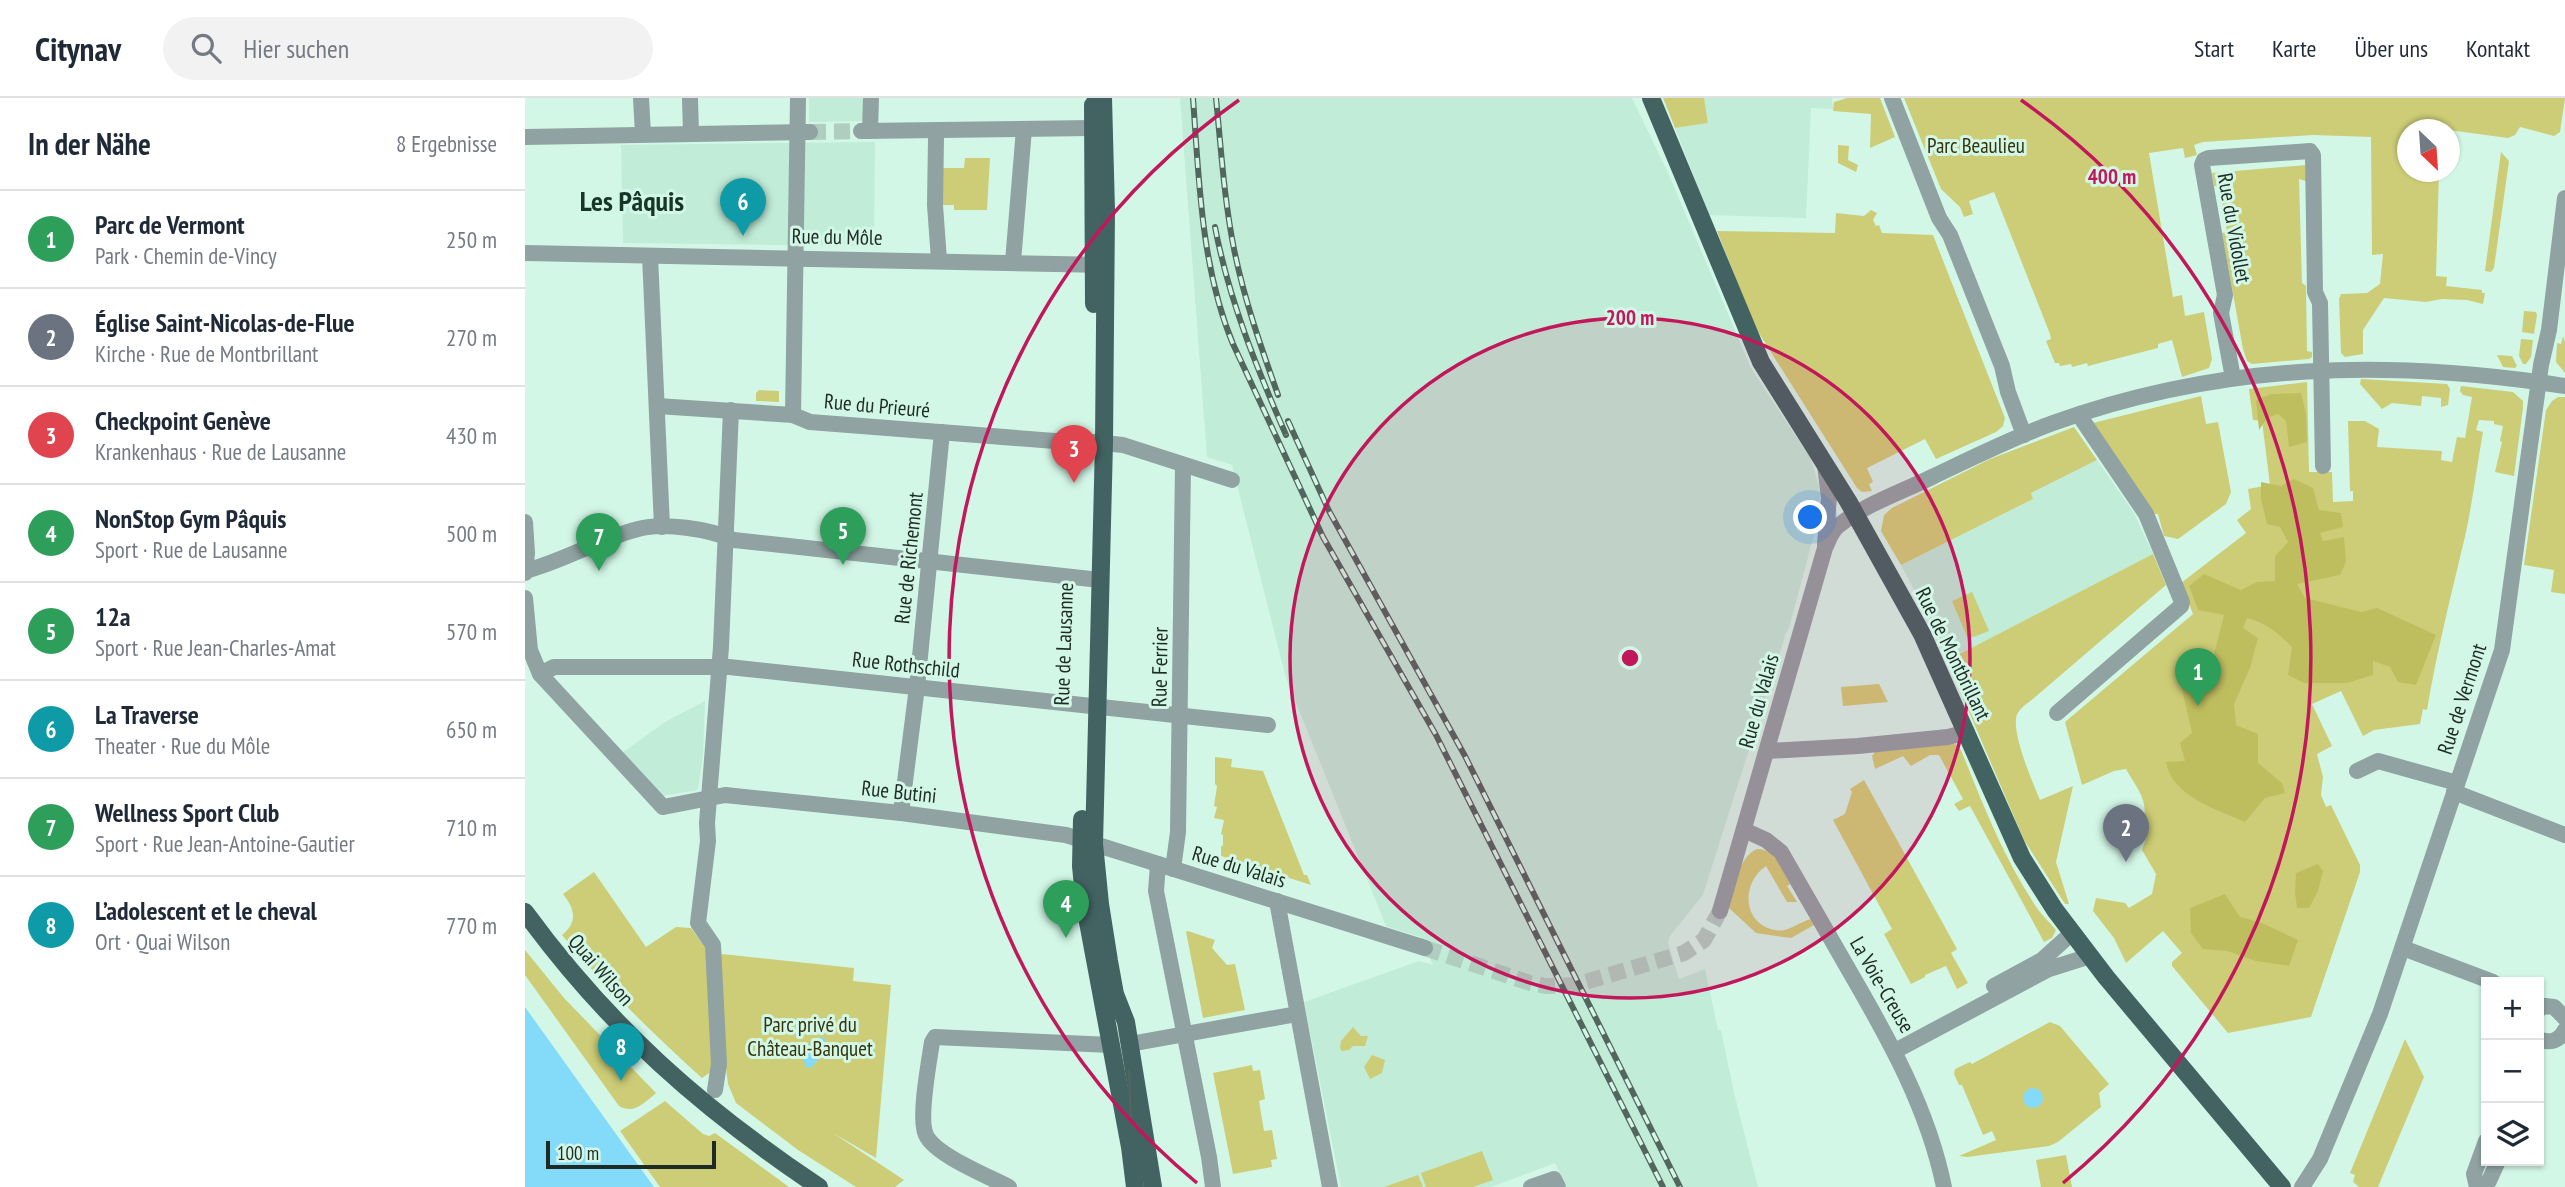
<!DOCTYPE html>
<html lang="de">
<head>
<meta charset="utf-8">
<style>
  body { margin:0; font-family:"PT Sans Narrow",sans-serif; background:#f2f2f3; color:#1f2937 }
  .controls { position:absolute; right:21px; bottom:21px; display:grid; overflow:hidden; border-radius:0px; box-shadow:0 2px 5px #0004 }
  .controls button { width:63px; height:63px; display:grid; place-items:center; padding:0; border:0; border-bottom:2px solid #e0e1e3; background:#fff; color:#1f2937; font:35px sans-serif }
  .compass { position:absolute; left:1872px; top:21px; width:63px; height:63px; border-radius:50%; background:#fff; box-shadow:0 2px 5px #0004; rotate:155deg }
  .scale { position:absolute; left:21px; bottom:18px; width:170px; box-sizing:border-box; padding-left:7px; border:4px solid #1e2b25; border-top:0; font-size:19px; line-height:24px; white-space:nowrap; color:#1e2b25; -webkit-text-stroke:5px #d3f7e7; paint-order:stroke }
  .you { position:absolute; left:1286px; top:420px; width:24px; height:24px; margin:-18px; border:5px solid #fff; border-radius:50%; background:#1a73e8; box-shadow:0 0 0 10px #1a73e833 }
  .badge { display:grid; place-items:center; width:46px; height:46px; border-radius:50%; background:#c83841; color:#fff; font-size:23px; font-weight:700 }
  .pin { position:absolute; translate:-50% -58px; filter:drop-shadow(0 2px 4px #0008) }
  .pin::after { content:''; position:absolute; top:37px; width:24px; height:21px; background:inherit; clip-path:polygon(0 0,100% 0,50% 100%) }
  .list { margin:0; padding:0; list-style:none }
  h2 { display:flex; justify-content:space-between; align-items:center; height:91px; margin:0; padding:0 28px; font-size:30px }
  h2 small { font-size:23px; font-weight:400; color:#747a83 }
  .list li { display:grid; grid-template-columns:46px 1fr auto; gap:21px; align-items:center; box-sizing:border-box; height:98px; padding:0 28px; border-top:2px solid #e0e1e3 }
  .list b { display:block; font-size:26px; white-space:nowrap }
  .list p { margin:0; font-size:23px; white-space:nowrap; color:#747a83 }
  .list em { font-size:23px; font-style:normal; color:#747a83 }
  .icon { flex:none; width:38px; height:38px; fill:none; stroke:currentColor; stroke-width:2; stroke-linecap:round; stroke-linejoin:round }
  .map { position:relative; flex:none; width:2040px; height:1089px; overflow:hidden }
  header { display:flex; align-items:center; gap:42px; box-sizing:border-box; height:98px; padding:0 35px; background:#fff; border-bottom:2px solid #e0e1e3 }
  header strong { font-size:33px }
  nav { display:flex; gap:38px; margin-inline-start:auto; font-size:24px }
  .search { width:490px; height:63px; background:#f2f2f3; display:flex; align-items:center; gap:18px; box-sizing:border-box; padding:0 24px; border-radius:38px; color:#747a83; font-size:26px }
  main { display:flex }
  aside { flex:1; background:#fff }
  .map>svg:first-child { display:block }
  .built { fill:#c0ecd8 }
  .green { fill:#cdcd77 }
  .forest { fill:#bfbe5f }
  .water { fill:#83daf9 }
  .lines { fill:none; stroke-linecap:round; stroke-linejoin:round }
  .minor-tunnel { stroke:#afcec0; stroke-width:16; stroke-dasharray:16 8; stroke-linecap:butt }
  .minor { stroke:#90a2a1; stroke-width:16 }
  .major { stroke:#436363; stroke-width:18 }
  .tram { stroke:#53665e; stroke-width:2 }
  .rail-casing { stroke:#53665e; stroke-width:6 }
  .rail { stroke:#d3f7e7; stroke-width:3.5; stroke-dasharray:10; stroke-linecap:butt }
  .ring { fill:none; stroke:#c2185b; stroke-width:3.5 }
  .labels { text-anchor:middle; stroke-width:6; stroke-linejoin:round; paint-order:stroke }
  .park-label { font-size:21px; fill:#35340b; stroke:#d3f7e7 }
  .street-label { font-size:21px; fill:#1e2b25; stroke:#d3f7e7 }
  .district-label { font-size:28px; font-weight:bold; fill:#17362a; stroke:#d3f7e7 }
  .centre { fill:#c2185b; stroke:#d3f7e7; stroke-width:3.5 }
  .ring-label { font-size:21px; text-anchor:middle; font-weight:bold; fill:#c2185b; stroke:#d3f7e7; stroke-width:6; stroke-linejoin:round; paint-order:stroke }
</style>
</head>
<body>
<header>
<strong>Citynav</strong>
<div class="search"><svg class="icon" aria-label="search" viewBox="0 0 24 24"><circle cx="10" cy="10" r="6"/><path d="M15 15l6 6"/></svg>Hier suchen</div>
<nav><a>Start</a><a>Karte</a><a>Über uns</a><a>Kontakt</a></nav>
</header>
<main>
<aside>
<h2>In der Nähe<small>8 Ergebnisse</small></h2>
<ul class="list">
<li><span class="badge" style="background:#2e9e5b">1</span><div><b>Parc de Vermont</b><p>Park · Chemin de-Vincy</p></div><em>250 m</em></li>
<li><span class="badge" style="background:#6b7280">2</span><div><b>Église Saint-Nicolas-de-Flue</b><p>Kirche · Rue de Montbrillant</p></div><em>270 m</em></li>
<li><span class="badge" style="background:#e0444e">3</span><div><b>Checkpoint Genève</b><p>Krankenhaus · Rue de Lausanne</p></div><em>430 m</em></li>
<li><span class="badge" style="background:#2e9e5b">4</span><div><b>NonStop Gym Pâquis</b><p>Sport · Rue de Lausanne</p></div><em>500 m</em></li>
<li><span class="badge" style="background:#2e9e5b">5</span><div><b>12a</b><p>Sport · Rue Jean-Charles-Amat</p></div><em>570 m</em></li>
<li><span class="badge" style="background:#0f9aa8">6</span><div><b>La Traverse</b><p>Theater · Rue du Môle</p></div><em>650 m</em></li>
<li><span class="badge" style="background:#2e9e5b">7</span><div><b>Wellness Sport Club</b><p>Sport · Rue Jean-Antoine-Gautier</p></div><em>710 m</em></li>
<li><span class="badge" style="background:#0f9aa8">8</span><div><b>L’adolescent et le cheval</b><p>Ort · Quai Wilson</p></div><em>770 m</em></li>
</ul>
</aside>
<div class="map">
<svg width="2040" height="1089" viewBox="0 0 2040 1089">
  <rect width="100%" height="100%" fill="#d3f7e7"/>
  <g class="built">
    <polygon points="284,0 338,0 338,23 284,24"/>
    <polygon points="655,0 1107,0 1144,77 1226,270 1286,361 1295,392 1292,426 1264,530 1261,535 1178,797 1145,838 1143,844 1154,881 1180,871 1193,932 1196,932 1209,995 1233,1089 1042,1089 1030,1065 966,1089 816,1089 779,904 894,863 908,867 895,839 861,828 761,580 707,367 682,359"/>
    <polygon points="1179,0 1307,0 1308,11 1286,10 1281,120 1184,117 1150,30 1183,25"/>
    <polygon points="350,44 349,148 98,145 96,47"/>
    <polygon points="1572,362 1609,415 1628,456 1425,561 1376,467 1508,401 1506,395"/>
    <polygon points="180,603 178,656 173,692 138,698 97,655 140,624"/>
  </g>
  <g class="green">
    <polygon points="1138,0 1179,0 1183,25 1150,30"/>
    <polygon points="1322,0 1355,0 1370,39 1345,50 1346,16 1308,13 1309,4"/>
    <polygon points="1379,0 2040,0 2035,34 2029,38 1995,29 1990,37 1983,40 1924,32 1882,32 1882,74 1914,74 1911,178 1922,179 1921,188 1957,192 1957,195 1960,195 1958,206 1942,202 1917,201 1901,204 1859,200 1838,232 1838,256 1820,259 1816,255 1814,201 1816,196 1842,195 1855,186 1858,156 1847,157 1846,39 1788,37 1678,44 1669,47 1672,57 1660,60 1658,50 1624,55 1648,199 1657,197 1660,218 1679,214 1687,261 1684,270 1657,279 1647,242 1633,246 1633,250 1563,268 1562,265 1547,269 1546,266 1535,268 1534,265 1530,265 1521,243 1526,241 1525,236 1469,94 1444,103 1448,116 1439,119 1435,109 1416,91"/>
    <polygon points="1313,47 1324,48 1323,62 1333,67 1331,74 1313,65"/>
    <polygon points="1976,54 1984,63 1969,170 1966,174 1960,173"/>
    <polygon points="440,60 465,60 462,112 429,112 429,107 414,107 414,70 439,70"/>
    <polygon points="1782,67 1784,84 1774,81 1777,185 1781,188 1782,253 1787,254 1787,259 1784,261 1727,266 1722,263 1718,251 1697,135 1702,134 1694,88 1689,88 1687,75"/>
    <polygon points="1346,112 1352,115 1348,122 1351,128 1354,127 1357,135 1408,137 1480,320 1478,328 1471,334 1411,361 1400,341 1342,370 1348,384 1344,386 1347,393 1337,394 1332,390 1230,229 1192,133 1310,135 1311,115 1339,118"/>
    <polygon points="1999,213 2011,214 2012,217 2009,236 1997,234"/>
    <polygon points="2038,238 2040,244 2040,275 2031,264 2032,245 2036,246"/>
    <polygon points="1996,241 2008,242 2006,259 2001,266 1998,266 1994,258"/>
    <polygon points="1972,257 1987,258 1992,268 1990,270 1978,269"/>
    <polygon points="1836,281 1922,286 1925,291 1923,307 1916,309 1916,300 1897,298 1896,308 1867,305 1857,311 1835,286"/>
    <path d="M 1782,284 L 1784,374 L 1807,374 L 1808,404 L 1828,403 L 1828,393 L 1825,393 L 1823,323 L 1840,323 L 1854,331 L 1852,349 L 1917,353 L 1916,362 L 1927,364 L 1932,339 L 1940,340 L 1947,299 L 1938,297 L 1935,293 L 1936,288 L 1988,294 L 1998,303 L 1998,310 L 1989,378 L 1970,374 L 1977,344 L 1975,343 L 1978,328 L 1969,326 L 1969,323 L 1954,322 L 1951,332 L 1958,334 C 1952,367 1948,401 1941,434 C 1927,494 1912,552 1902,612 L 1898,611 L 1895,626 L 1849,632 L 1838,638 L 1816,593 L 1787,606 L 1807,648 L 1792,656 L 1798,679 L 1796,697 L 1801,709 L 1806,707 L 1835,767 L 1835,774 L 1786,919 L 1703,935 L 1647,868 L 1647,864 L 1657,855 L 1638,833 L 1601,865 L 1589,840 L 1568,813 L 1571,800 L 1600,805 L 1604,810 L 1627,796 L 1631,776 L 1617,752 L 1622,738 L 1617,730 C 1625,703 1614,694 1601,671 L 1589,673 L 1557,687 L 1540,624 L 1668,516 L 1656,485 L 1721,435 L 1712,422 L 1726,411 L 1723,391 L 1745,387 L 1737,323 L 1728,322 L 1724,291 Z"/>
    <polygon points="234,292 254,293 254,304 231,303 231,295"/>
    <polygon points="1676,298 1681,326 1693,324 1706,394 1701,406 1653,441 1639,438 1633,416 1628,416 1568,325"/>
    <polygon points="2033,299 2040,299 2040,496 2026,494 2029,472 1999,467 2021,312 2027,303"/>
    <polygon points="1549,329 1572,362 1506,395 1508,401 1376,467 1356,433 1359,417 1367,410 1465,361"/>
    <path d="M 1628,456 L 1641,487 L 1509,600 C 1503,605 1491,612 1491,621 C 1489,641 1507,683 1515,702 L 1548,688 L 1531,764 L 1544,806 L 1540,806 L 1499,742 L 1438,600 L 1436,585 L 1425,561 Z"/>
    <polygon points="1447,494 1464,533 1443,541 1427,503"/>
    <polygon points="1354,586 1363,604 1318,608 1316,589"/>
    <path d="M 1430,646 L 1436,652 C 1457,704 1477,756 1508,804 C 1515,816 1523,822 1531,832 L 1527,840 L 1519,844 L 1445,708 L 1434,713 L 1429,706 L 1438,701 L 1414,657 L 1405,657 L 1386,668 L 1378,658 L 1350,671 L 1347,658 L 1350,654 Z"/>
    <polygon points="690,659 707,661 706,669 738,673 779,777 782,777 786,787 696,758 696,749 698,747 698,737 696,736 699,722 689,720 692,709 689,708 692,688 690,686"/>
    <polygon points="1339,682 1432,851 1426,855 1443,885 1432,891 1421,868 1400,877 1400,879 1386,886 1359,836 1367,831 1308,722 1320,716 1327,694 1325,691"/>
    <path d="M 1232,751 C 1251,751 1257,771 1265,786 L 1262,788 L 1272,804 L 1262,804 L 1241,768 C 1215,786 1218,826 1250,832 C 1264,835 1273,824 1286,821 L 1289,827 L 1266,840 L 1231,835 L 1204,810 C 1210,791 1212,760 1232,751 Z"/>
    <path d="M 69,774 L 121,849 L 151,829 L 166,830 L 182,852 L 190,971 L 177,980 C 127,935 80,889 37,837 C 53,824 50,811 38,796 Z"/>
    <polygon points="663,833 690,842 687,850 702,867 710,866 720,912 678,920 661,834"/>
    <path d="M 0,852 L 39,900 L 131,995 C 120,1004 109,1017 94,1008 L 0,877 Z"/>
    <polygon points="197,856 329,870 328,883 366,887 351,1060 308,1035 379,1082 370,1089 331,1089 273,1052 211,1005 203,986 201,970 193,861"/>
    <polygon points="1525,924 1535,928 1584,986 1574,995 1576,1009 1533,1044 1524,1048 1442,1059 1434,1058 1471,1042 1467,1033 1458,1037 1437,987 1434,987 1429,976 1430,971 1445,964 1447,966"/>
    <polygon points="828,929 836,938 843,938 840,948 828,948 824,952 817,953 815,950 816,943"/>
    <polygon points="1880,941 1899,979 1853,1089 1834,1089 1828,1084 1830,1077 1825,1075"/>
    <polygon points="847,957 860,962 857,975 845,981 839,969"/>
    <polygon points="727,967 728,973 735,972 740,1001 734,1003 739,1033 747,1032 752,1061 746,1062 747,1069 708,1076 688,975"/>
    <polygon points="140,1003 178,1036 184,1038 190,1035 264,1089 135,1089 95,1033"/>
    <polygon points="957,1053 968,1082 948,1089 901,1089 896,1075"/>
    <polygon points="1541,1057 1547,1089 1516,1089 1511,1062"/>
    <polygon points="893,1077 898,1089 859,1089"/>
  </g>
  <g class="forest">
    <polygon points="1776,295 1781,316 1782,344 1764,349 1761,323 1753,316 1742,320 1734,332 1731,302 1746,296"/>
    <path d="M 1769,381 L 1788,390 L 1794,412 L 1816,415 L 1818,429 L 1795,435 L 1798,443 L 1819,439 L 1821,464 L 1815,477 L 1772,486 L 1780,500 L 1836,514 L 1852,510 L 1911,537 L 1891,587 L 1873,584 L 1865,569 L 1848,563 L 1848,577 L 1822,585 L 1779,585 L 1763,577 L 1767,549 C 1754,536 1740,524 1722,520 L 1718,530 L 1733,540 L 1725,570 L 1709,606 L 1711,627 L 1733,636 L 1733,665 L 1757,685 L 1760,695 L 1740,700 L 1720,724 C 1693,712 1646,698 1641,664 L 1660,663 L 1655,645 L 1667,635 L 1656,587 L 1664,580 L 1685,572 L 1699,517 L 1673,512 L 1664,488 L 1679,476 L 1716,492 L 1732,484 L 1750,483 L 1750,458 L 1763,444 L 1755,429 L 1742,426 L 1736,401 L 1736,384 L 1756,388 Z"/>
    <polygon points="1793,766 1798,773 1793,793 1784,810 1772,810 1770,794 1771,775"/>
    <polygon points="1700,796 1715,819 1737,825 1773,842 1764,868 1731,863 1702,853 1678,851 1666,835 1665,810"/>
  </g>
  <g class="water">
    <polygon points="0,909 129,1089 0,1089"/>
    <polygon points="295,939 299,940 303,950 286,970 282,970 277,959 287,942"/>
    <circle cx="1508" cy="1000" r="10"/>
  </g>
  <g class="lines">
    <g class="minor-tunnel">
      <polyline points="285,34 336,33"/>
      <polyline points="900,850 1005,885 1021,888 1050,887 1159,855 1179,842 1195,813"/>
    </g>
    <g class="minor">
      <polyline points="116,0 118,36"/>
      <polyline points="165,0 166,36"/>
      <polyline points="1367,0 1414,120 1425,137 1477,268 1483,294 1499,337"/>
      <polyline points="336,33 568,30"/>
      <polyline points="345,33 346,0"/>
      <polyline points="0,39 285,34"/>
      <polyline points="411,40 410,107 414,162"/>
      <polyline points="0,155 581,167"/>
      <polyline points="125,158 137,429"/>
      <polyline points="488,164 499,31"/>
      <polyline points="1708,280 1696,215 1700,197 1677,67 1679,62 1684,60 1785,53 1788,57 1790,194 1795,205 1798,368"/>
      <polyline points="132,308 268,317 285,324 569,346"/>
      <polyline points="268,317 273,0"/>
      <polyline points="569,344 598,347 707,382"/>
      <polyline points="1300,367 1304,400 1300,446"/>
      <polyline points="0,424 2,455 0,475"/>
      <path d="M 0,473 C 39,463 74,441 113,431 C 139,424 184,431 209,442 L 575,482"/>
      <polyline points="0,500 5,552 15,576 138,709 200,697 376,715 541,737 900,850"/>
      <polyline points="15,576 29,569 204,569 743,627"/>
      <polyline points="1532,615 1656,508 1657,504 1621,416 1554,317"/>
      <polyline points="1242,653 1333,648 1423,639 1442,634"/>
      <polyline points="1832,673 1853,663 1932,685"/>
      <polyline points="1929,694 2040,737"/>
      <polyline points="376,715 392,589 417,334"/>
      <path d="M 1219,732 L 1241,742 L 1256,754 C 1279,794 1302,834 1325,874 C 1365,943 1403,1011 1419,1089"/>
      <polyline points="633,766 631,793 684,1059 688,1089"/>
      <polyline points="648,771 653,734 658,367"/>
      <polyline points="752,803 805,1089"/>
      <path d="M 1195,813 L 1300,450 C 1304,442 1306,434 1313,428 C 1340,406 1377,394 1407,379 C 1447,360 1487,340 1528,325 C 1698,264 1864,261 2040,288"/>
      <polyline points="1878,850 1968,884"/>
      <polyline points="1469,888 1517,862 1547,835"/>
      <polyline points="2014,911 2020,908 2029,909 2040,920"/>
      <path d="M 2014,941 C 2025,946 2034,943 2040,932"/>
      <polyline points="605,946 772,916"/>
      <polyline points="1370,953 1524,871 1565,858"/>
      <polyline points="190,992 194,966 188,847 173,825 183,743 182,725 196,549 206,312"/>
      <path d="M 484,1089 C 463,1078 410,1057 401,1037 C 393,1021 404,965 407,944 L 410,939 L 586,947"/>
      <polyline points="1006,1089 1029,1081 1033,1089"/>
      <polyline points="1777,1089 1795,1061 1855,916 1977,552 2016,267 2024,232 2040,100"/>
      <polyline points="1952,1089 1949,1076 1961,1043"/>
      <polyline points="1959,1089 1964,1083 1973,1063"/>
    </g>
    <g class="major">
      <polyline points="578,0 581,112 579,345 569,746 575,806 584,863 590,896 601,924 628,1089"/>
      <polyline points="1126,0 1236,264 1323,403 1397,536 1497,760 1530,812 1581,879 1757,1089"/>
      <polyline points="568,7 569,206"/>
      <polyline points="557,721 556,768 560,808 605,1049 610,1089"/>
      <path d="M 0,814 C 84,929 176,1010 294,1089"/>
    </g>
    <polyline class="tram" points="604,973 606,1019"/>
    <defs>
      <g id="rail">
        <path d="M 668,0 C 674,82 676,169 708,246 L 798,439 L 911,637 L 1138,1089"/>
        <path d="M 691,0 C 696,50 699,101 709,151 C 719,201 736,249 753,297"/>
        <path d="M 690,129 C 704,202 731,268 761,337"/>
        <polyline points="763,323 804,413 940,658 1155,1089"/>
      </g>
    </defs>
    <use href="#rail" class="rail-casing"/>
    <use href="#rail" class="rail"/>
  </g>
  <circle cx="1105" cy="560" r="340" fill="#c2185b" fill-opacity=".12"/>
  <g class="ring">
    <circle cx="1105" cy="560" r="340"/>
    <path d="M672 1085A681 681 0 0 1 714 2M1496 2A681 681 0 0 1 1538 1085"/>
  </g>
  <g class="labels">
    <g class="park-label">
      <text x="1451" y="55">Parc Beaulieu</text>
      <text x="285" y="934">Parc privé du<tspan x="285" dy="24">Château-Banquet</tspan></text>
    </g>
    <g class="street-label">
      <text transform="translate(1709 130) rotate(80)" y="7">Rue du Vidollet</text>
      <text transform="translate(312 139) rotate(1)" y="7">Rue du Môle</text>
      <text transform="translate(352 308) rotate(5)" y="7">Rue du Prieuré</text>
      <text transform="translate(384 460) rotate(-84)" y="7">Rue de Richemont</text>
      <text transform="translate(539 546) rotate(-88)" y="7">Rue de Lausanne</text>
      <text transform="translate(1428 556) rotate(64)" y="7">Rue de Montbrillant</text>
      <text transform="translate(381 567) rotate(6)" y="7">Rue Rothschild</text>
      <text transform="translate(635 569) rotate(-89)" y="7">Rue Ferrier</text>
      <text transform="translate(1937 601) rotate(-72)" y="7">Rue de Vermont</text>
      <text transform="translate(1234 603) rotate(-74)" y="7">Rue du Valais</text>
      <text transform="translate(374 694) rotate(6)" y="7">Rue Butini</text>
      <text transform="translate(714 769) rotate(17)" y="7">Rue du Valais</text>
      <text transform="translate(76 872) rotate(49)" y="7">Quai Wilson</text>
      <text transform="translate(1357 887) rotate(60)" y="7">La Voie-Creuse</text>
    </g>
    <g class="district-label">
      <text x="107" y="113">Les Pâquis</text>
    </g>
  </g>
  <circle cx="1105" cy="560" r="10" class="centre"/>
  <g class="ring-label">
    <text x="1587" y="86">400 m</text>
    <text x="1105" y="227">200 m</text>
  </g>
</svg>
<div class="controls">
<button>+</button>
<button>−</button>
<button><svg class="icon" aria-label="layers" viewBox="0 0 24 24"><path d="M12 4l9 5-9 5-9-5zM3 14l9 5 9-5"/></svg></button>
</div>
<svg class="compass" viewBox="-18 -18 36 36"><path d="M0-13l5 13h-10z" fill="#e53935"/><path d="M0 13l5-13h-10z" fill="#747a83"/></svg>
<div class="scale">100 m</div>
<div class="you"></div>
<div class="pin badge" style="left:1673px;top:608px;background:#2e9e5b">1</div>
<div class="pin badge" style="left:1601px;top:764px;background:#6b7280">2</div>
<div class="pin badge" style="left:549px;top:385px;background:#e0444e">3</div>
<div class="pin badge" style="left:541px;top:840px;background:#2e9e5b">4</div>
<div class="pin badge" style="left:318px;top:467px;background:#2e9e5b">5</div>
<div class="pin badge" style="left:218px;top:138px;background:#0f9aa8">6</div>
<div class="pin badge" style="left:74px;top:473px;background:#2e9e5b">7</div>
<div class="pin badge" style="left:96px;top:983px;background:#0f9aa8">8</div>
</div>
</main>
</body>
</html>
